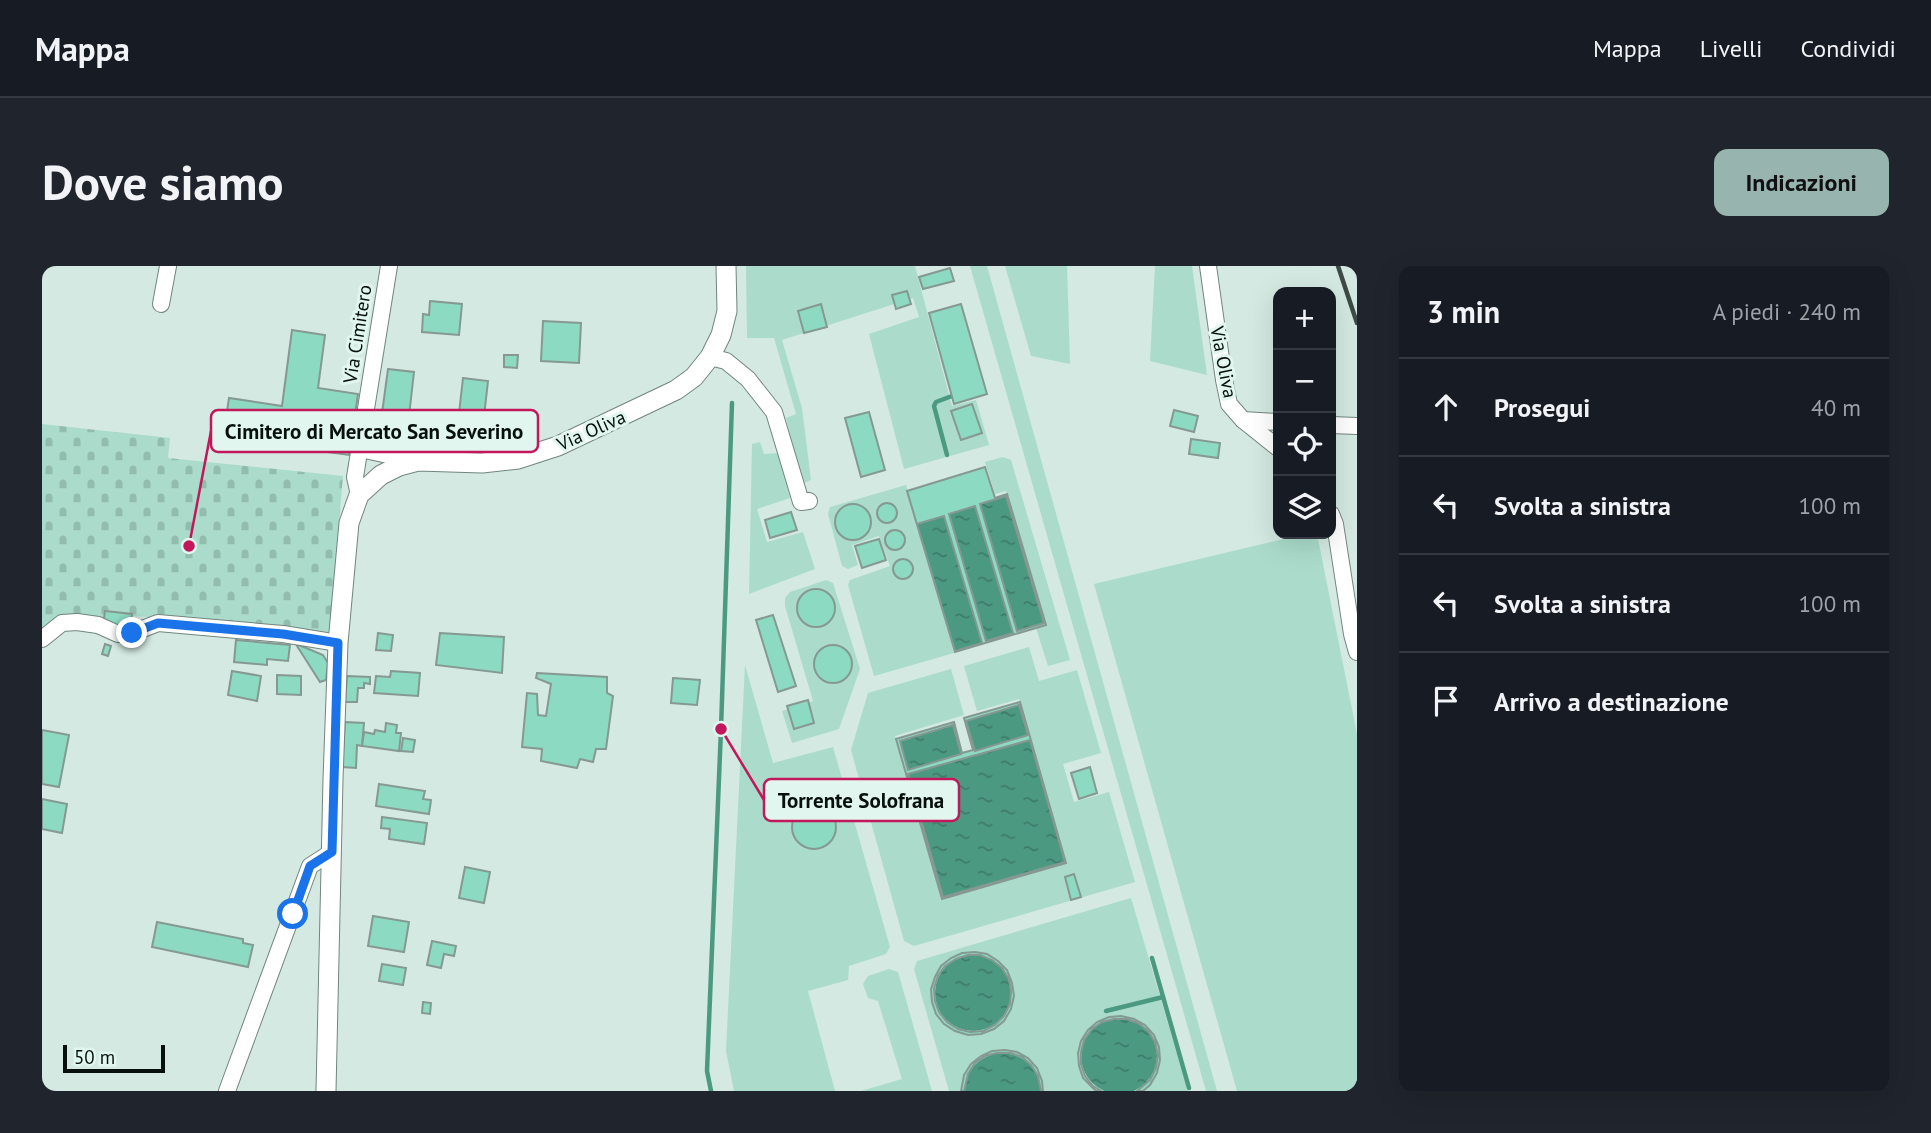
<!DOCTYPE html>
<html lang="it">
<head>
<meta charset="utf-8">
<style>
  body { margin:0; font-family:"PT Sans",sans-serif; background:#20242c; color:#f1f3f6 }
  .controls { position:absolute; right:21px; top:21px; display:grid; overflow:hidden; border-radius:14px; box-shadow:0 7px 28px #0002 }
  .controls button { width:63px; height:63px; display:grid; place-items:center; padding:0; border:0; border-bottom:2px solid #363941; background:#171b24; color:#f1f3f6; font:35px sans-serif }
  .scale { position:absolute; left:21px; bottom:18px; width:102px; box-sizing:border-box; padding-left:7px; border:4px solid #08100d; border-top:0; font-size:19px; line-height:24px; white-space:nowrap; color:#08100d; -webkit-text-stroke:5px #e0f6ee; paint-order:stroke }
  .stop { position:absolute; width:21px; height:21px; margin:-16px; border:5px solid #1a73e8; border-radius:50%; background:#fff }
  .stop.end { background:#1a73e8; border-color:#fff; box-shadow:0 2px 7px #0008 }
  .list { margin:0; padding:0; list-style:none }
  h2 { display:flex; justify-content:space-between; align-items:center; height:91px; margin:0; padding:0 28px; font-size:30px }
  h2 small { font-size:23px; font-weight:400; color:#9ea1a6 }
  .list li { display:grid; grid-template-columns:46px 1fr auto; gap:21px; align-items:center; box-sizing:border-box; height:98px; padding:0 28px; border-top:2px solid #363941 }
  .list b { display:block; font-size:26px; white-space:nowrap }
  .list em { font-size:23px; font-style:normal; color:#9ea1a6 }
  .icon { flex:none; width:38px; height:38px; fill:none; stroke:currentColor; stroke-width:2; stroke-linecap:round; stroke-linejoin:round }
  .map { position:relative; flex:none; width:1315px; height:825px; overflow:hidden; border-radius:14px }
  header { display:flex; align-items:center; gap:42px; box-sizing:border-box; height:98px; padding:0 35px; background:#171b24; border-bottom:2px solid #363941 }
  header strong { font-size:33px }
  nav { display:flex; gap:38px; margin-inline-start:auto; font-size:24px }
  .intro { display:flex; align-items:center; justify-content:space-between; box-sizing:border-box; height:168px; padding:0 42px }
  h1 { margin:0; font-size:49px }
  .button { padding:18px 32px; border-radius:14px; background:#97b4ae; color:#111; font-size:24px; font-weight:700 }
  main { display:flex; gap:42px; padding:0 42px }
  aside { flex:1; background:#171b24; border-radius:14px; box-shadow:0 7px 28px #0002 }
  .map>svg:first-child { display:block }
  .green { fill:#abdccb }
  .cemetery { fill:url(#cemetery-stones) }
  .water { fill:url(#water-ripples) }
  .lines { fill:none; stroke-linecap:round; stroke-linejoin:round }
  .stream { stroke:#4c9982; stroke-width:4.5 }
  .building { fill:#8cdac1; stroke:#859992; stroke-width:2; fill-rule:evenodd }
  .minor-casing { stroke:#72857e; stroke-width:18 }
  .major-casing { stroke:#72857e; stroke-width:21 }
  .minor { stroke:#fff; stroke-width:16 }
  .major { stroke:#fff; stroke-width:19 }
  .rail { stroke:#3e4a46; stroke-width:4.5 }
  .route { stroke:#1a73e8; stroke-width:9 }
  .labels { text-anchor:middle; stroke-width:6; stroke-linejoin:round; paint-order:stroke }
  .street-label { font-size:19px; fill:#08100d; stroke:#e0f6ee }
  .leader { fill:none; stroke:#c2185b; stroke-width:2.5 }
  .callout-dot { fill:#c2185b; stroke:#e0f6ee; stroke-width:2.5 }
  .callout { fill:#e0f6ee; stroke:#c2185b; stroke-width:2.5 }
  .callout-label { font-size:21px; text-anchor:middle; font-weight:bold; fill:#08100d }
</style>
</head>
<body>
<header>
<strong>Mappa</strong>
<nav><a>Mappa</a><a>Livelli</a><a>Condividi</a></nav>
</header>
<div class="intro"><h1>Dove siamo</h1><a class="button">Indicazioni</a></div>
<main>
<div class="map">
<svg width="1315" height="825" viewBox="0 0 1315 825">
  <defs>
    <pattern id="cemetery-stones" width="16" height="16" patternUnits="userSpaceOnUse" patternTransform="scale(1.75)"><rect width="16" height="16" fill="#abdccb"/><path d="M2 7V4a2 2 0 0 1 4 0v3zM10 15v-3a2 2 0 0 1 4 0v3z" fill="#92bcad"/></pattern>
    <pattern id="water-ripples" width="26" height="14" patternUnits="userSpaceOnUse" patternTransform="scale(1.75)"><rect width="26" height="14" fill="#4c9982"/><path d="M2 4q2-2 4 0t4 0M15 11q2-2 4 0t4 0" fill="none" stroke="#3d7b69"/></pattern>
  </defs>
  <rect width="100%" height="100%" fill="#d3e9e1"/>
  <g class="green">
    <polygon points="704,0 873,0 910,140 934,134 947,179 862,203 827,68 877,51 871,32 740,74 760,142 769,214 762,217 759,214 744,152 754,148 732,72 705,72"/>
    <polygon points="928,0 945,0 1175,825 1164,825"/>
    <polygon points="963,0 1025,0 1028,98 989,90"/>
    <polygon points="1113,0 1150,0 1165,109 1108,95"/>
    <polygon points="718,176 722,188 737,187 748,232 715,243 725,276 761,266 773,303 707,328 710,178"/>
    <polygon points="961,191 969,194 1028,394 1006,400 994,362 1004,359 964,225 953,228 943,196"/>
    <polygon points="864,219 912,387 832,410 806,319 808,314 848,300 837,270 810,279 816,299 806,303 800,300 786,248 788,241"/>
    <polygon points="1263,268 1275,268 1315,468 1315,825 1195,825 1052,318"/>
    <polygon points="784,314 791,317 818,403 797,463 750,477 740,445 771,435 743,340 743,332 748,326"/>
    <polygon points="987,381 997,415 1035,404 1059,487 1021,498 1032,536 1067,526 1093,616 872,680 862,675 809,484 826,427 909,403 922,449 853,470 900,633 1024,596 977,433 935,445 922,400"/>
    <polygon points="703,399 731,497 791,481 848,681 844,688 807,700 806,714 766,725 793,825 692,825 684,785"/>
    <polygon points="1089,632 1146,825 907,825 872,703 875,695"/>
    <polygon points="847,703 856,706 890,825 819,825 860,813 836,735 826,732 821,718 826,710"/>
  </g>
  <polygon class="cemetery" points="0,158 128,172 126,192 301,210 287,368 156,354 90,350 62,353 39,351 0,368"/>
  <g class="water">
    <polygon points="964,230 1002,357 975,365 938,238"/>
    <polygon points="933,240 971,367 944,375 907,248"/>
    <polygon points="902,250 940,377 913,385 875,258"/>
    <polygon points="977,439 986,469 933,485 924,455"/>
    <polygon points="911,459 919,488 866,504 858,475"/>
    <polygon points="988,474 1023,596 901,631 866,508"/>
    <circle cx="931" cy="727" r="38"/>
    <circle cx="1077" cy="790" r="38"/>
    <path d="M 955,787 C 981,787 996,799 999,825 L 922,825 C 923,804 936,792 955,787 Z"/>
  </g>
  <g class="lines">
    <g class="stream">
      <polyline points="905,189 892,140 894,136 910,130"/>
      <polyline points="1110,692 1147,822"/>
      <polyline points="1064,745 1121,731"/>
      <polyline points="669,825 665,805 679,463 690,137"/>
    </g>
  </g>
  <g class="building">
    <polygon points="908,2 912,15 881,23 877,11"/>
    <polygon points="865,25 869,38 854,43 850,29"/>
    <polygon points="388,35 420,38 417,69 380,66 381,48 387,49"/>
    <polygon points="779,38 785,61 762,67 756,45"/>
    <polygon points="919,38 945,128 912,138 887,47"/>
    <polygon points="501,55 539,57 537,97 499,95"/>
    <polygon points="250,64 283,69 276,122 316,128 307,189 181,172 187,132 240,140"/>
    <polygon points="462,89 476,89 475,102 462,101"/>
    <polygon points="346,103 372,106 367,150 340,147"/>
    <polygon points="421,112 446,115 438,186 413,183"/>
    <polygon points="930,138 940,167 919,174 909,145"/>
    <polygon points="1132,144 1156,150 1152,166 1128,160"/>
    <polygon points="827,146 843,204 819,211 803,152"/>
    <polygon points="1149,173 1178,177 1176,192 1147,188"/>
    <path d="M 943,201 L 953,232 L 965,228 L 1004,359 L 913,386 L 865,225 ZM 964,230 L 1002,357 L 975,365 L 938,238 ZM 933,240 L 971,367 L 944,375 L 907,248 ZM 902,250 L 940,377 L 913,385 L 875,258 Z"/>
    <circle cx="845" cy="247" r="10"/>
    <circle cx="811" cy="256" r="18"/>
    <polygon points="749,246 755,264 728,272 723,254"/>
    <circle cx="853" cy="274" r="10"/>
    <polygon points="837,273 844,294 820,302 813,280"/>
    <circle cx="861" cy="303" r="10"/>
    <circle cx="774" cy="342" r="19"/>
    <polygon points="63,345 90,348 88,363 61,360"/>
    <polygon points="731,349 754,420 736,426 714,354"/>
    <polygon points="336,367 351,369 349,385 334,384"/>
    <polygon points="398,367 462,371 460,407 394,399"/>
    <polygon points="194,374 248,379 246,395 225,393 225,399 192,396"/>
    <polygon points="63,378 69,380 66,390 60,388"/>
    <circle cx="791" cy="398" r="19"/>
    <polygon points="257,379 281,389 286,397 284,414 278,416 255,380"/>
    <polygon points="190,405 219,410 215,435 186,429"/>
    <polygon points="349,405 378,407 376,430 332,427 334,410 348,411"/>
    <polygon points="495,407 565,411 565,427 571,430 564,483 554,483 551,496 538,493 535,502 499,495 500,483 480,481 485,427 495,428 496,449 504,450 509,418 494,412"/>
    <polygon points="235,409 259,410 259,429 235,428"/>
    <polygon points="305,410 328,411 328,418 322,417 322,422 316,422 315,436 303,436"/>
    <polygon points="631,412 658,414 655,439 629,437"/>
    <polygon points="766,434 772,457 752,463 745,440"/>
    <path d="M 978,436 L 1024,597 L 900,633 L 854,473 L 912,456 L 920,487 L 931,484 L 922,452 ZM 977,439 L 986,469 L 933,485 L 924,455 ZM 911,459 L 919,488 L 866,504 L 858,475 ZM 988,474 L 1023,596 L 901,631 L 866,508 Z"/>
    <polygon points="303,456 322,457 320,480 315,479 314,502 300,501"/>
    <polygon points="344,457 355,459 354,467 359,467 357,485 320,480 322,466 332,468 333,464 343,466"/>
    <polygon points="0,464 27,469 17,521 0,518"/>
    <polygon points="361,472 373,474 371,486 359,485"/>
    <polygon points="1048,501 1055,527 1037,533 1029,507"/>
    <polygon points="337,518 383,525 381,533 389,534 387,548 334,540"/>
    <polygon points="0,533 25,538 20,567 0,563"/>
    <circle cx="772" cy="561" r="22"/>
    <polygon points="340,551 385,557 382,578 347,573 348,563 339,562"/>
    <polygon points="423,601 448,606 442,637 417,632"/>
    <polygon points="1032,608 1039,631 1029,634 1023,611"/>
    <polygon points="331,650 367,656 362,686 326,680"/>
    <polygon points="115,656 201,673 201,677 211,679 206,701 110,681"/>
    <polygon points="390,675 414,680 412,690 402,688 399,702 385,699"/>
    <path d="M 933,686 L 945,688 L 956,695 L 965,704 L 970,717 L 972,730 L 969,743 L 962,755 L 952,763 L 939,768 L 926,769 L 913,765 L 902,758 L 894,748 L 890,736 L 889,723 L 893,711 L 899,700 L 909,692 L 920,687 ZM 926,689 L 938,689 L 950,694 L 960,702 L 967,713 L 969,725 L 968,738 L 962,750 L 953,759 L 941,765 L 928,766 L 916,763 L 905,756 L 897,746 L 893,735 L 892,722 L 896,710 L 903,700 L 914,693 Z"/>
    <polygon points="340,698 364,702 361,719 337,715"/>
    <polygon points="381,736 389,737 388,748 380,747"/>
    <polygon points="1079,750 1092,753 1103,759 1112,769 1117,781 1118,794 1115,807 1108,819 1101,825 1095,825 1108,814 1114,802 1116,789 1113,776 1106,765 1096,757 1084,753 1072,753 1060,756 1050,763 1042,774 1039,786 1039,798 1043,810 1051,820 1059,825 1054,825 1041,812 1037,800 1036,787 1039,775 1046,764 1055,756 1067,751"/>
    <polygon points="963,784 975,786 986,792 995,802 1000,815 1001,825 999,825 996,810 989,799 980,791 968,787 955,787 943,790 933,797 926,808 922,825 919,825 922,809 929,798 939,790 950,785"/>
  </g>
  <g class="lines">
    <defs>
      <g id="minor">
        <polyline points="1166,0 1182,114 1187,138 1201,154 1236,182"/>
        <polyline points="119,38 126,0"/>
        <polyline points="668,91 684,95 706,113 732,146 759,236 767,235"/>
        <polyline points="1201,154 1236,156"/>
        <polyline points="1289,159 1315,160"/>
        <polyline points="318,183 374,195"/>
        <polyline points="317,229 313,211 347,0"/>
        <polyline points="1289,248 1293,258 1310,368 1315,386"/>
        <polyline points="0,373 20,357 35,356 56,359 76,368 90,367 116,357 241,368 296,377"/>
        <polyline points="185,825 268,600 290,586"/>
      </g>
      <polyline id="major" points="284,825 291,513 296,377 307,257 317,229 339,209 357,200 376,195 440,197 476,193 516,180 634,124 652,111 668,91 679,69 685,45 684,0"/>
    </defs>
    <use href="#minor" class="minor-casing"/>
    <use href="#major" class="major-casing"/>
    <use href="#minor" class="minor"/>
    <use href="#major" class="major"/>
    <polyline class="rail" points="1296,0 1315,57"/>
  </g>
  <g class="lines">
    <polyline class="route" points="90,367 116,357 241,368 296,377 290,586 268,600 251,648"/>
  </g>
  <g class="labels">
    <g class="street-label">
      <text transform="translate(315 68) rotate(-81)" y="7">Via Cimitero</text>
      <text transform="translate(1182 96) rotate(79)" y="7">Via Oliva</text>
      <text transform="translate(549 164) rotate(-24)" y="7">Via Oliva</text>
    </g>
  </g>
  <path class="leader" d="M147 280L169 165M679 463L722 534"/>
  <g class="callout-dot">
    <circle cx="147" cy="280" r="7"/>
    <circle cx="679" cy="463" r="7"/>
  </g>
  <g class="callout">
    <rect x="169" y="144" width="327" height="42" rx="7"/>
    <rect x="722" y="513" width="195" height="42" rx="7"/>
  </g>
  <g class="callout-label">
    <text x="332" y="173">Cimitero di Mercato San Severino</text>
    <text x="819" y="542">Torrente Solofrana</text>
  </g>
</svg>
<div class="controls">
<button>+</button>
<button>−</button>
<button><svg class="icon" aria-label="locate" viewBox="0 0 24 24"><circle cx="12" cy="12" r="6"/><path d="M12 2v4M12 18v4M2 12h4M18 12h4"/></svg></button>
<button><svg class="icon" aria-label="layers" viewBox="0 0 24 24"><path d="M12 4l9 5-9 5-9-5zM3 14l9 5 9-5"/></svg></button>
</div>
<div class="scale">50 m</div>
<div class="stop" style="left:251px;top:648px"></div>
<div class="stop end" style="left:90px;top:367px"></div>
</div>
<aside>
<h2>3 min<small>A piedi · 240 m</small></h2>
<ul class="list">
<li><svg class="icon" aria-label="ahead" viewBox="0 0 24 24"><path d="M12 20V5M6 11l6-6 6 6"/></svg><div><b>Prosegui</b></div><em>40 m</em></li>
<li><svg class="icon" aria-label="left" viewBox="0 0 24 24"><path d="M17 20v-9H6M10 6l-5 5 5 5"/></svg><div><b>Svolta a sinistra</b></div><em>100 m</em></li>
<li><svg class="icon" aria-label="left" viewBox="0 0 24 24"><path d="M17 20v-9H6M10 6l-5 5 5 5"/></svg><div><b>Svolta a sinistra</b></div><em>100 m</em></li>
<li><svg class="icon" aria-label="arrive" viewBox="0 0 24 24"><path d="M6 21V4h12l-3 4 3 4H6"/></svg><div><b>Arrivo a destinazione</b></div></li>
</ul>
</aside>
</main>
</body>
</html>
